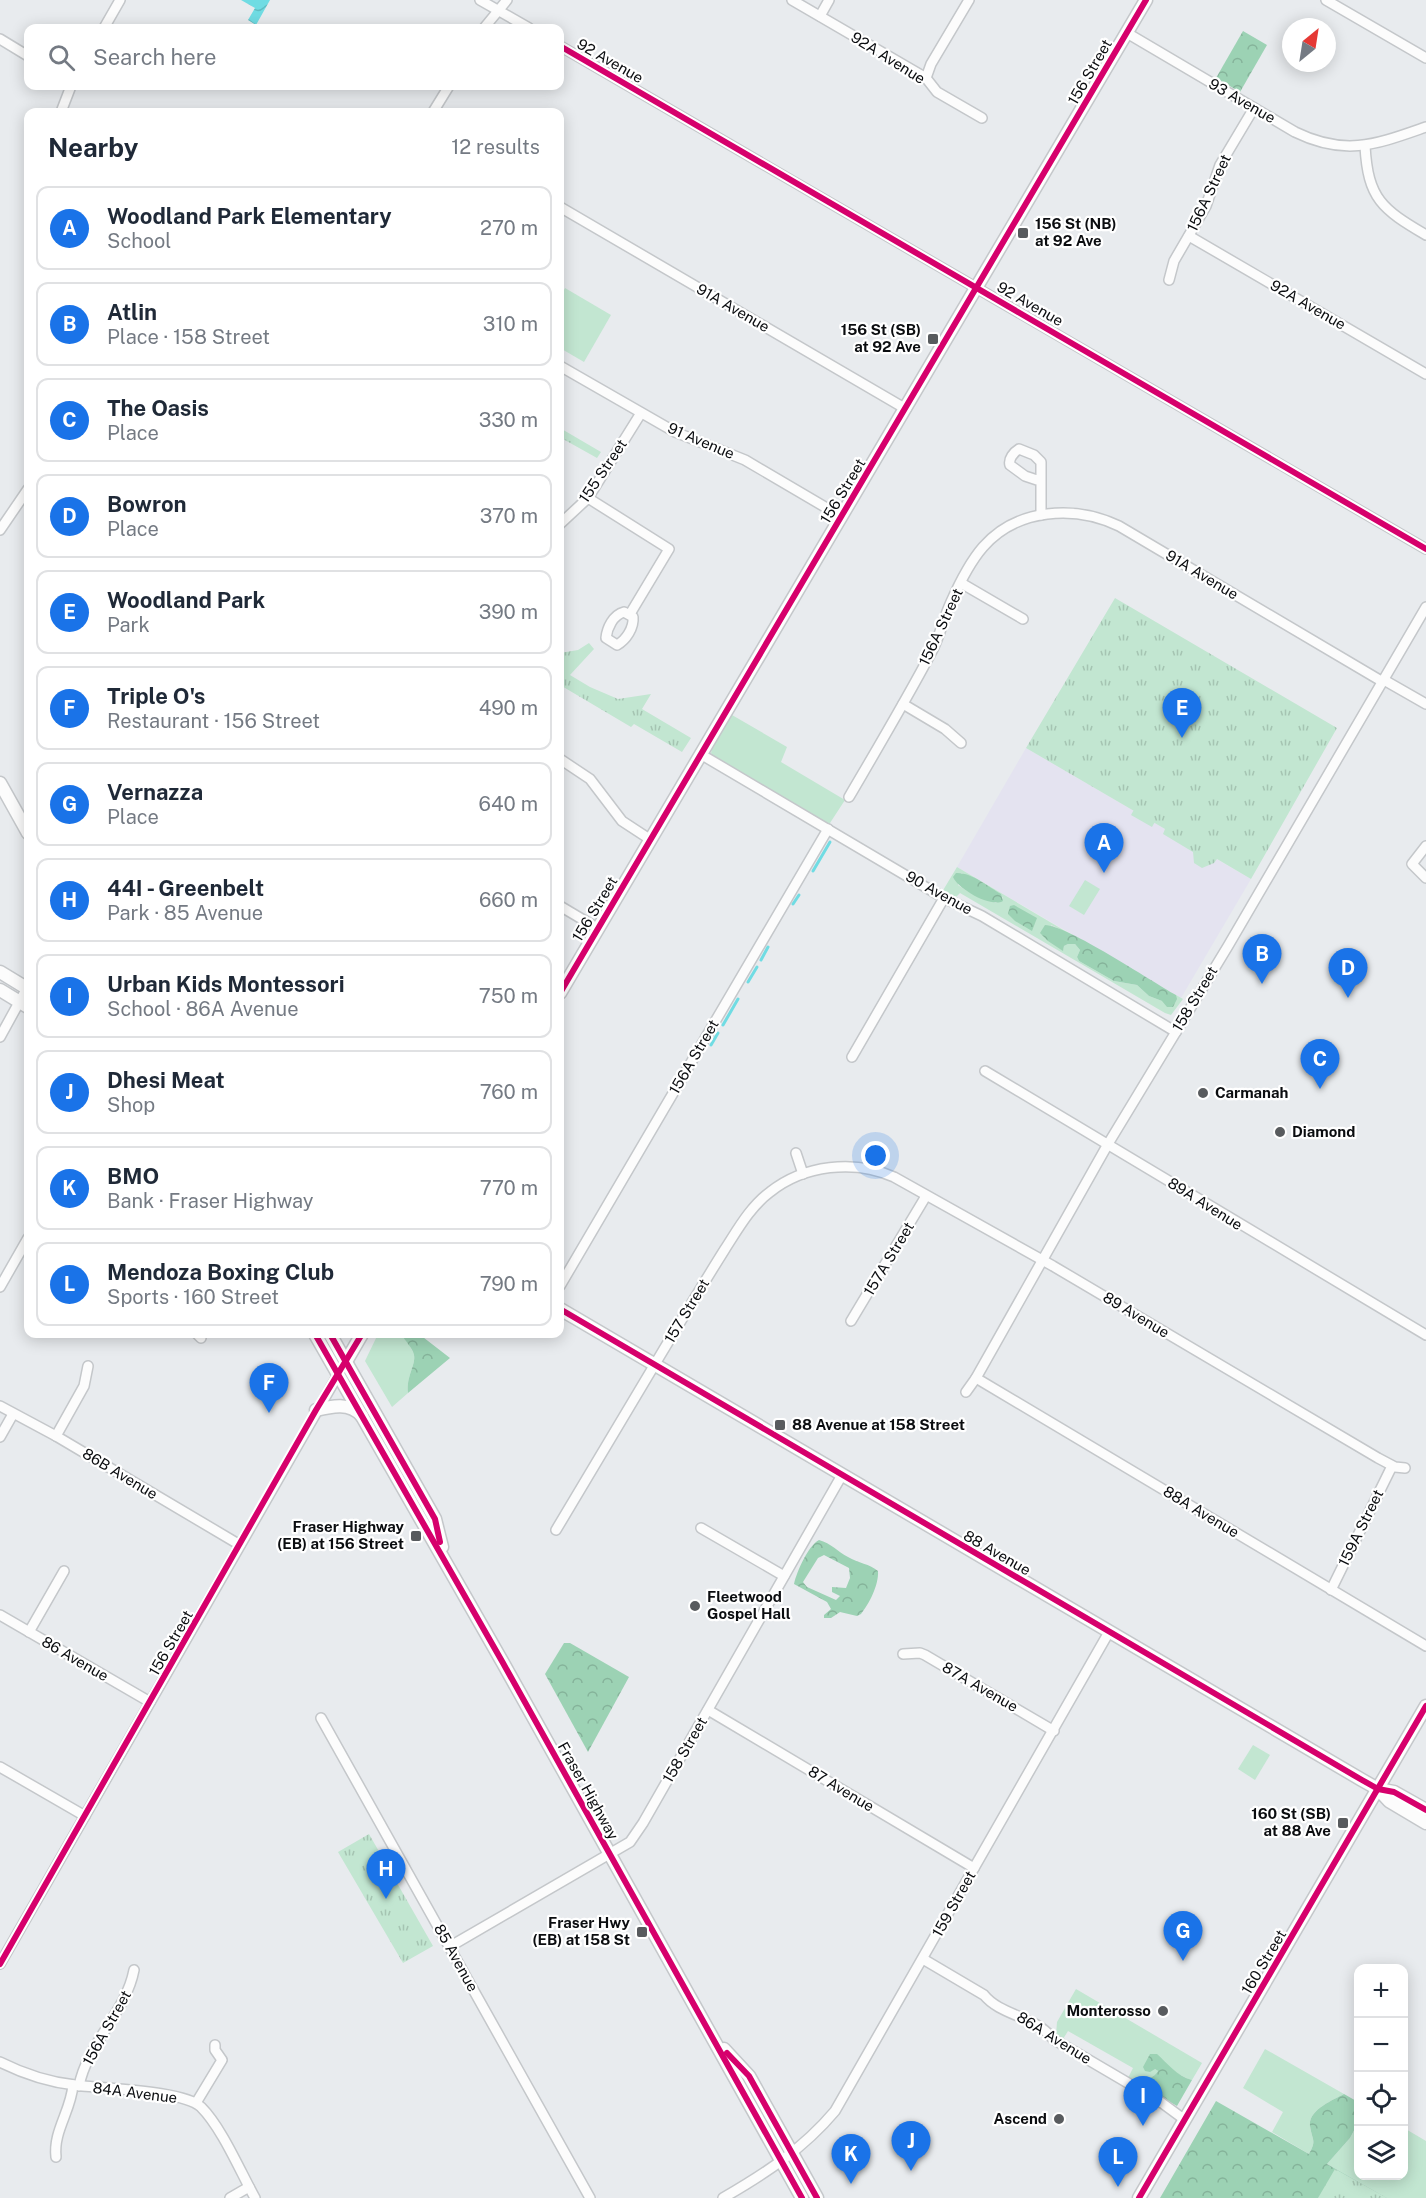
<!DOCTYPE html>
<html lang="en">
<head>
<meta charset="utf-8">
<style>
  body { margin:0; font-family:"Public Sans",sans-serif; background:#f2f2f3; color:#1f2937 }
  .controls { position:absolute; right:18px; bottom:18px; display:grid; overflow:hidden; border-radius:12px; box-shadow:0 3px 15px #0003 }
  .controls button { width:54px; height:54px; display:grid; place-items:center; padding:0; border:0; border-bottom:2px solid #e0e1e3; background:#fff; color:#1f2937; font:30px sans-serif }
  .compass { position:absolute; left:1282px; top:18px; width:54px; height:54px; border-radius:50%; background:#fff; box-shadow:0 3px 15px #0003; rotate:30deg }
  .you { position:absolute; left:876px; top:1156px; width:21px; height:21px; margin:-15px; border:4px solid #fff; border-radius:50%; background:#1a73e8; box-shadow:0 0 0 9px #1a73e833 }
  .badge { display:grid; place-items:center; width:39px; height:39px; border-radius:50%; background:#1a73e8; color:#fff; font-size:20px; font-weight:700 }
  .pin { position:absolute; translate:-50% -50px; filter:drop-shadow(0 2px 3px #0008) }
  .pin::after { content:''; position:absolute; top:32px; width:21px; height:18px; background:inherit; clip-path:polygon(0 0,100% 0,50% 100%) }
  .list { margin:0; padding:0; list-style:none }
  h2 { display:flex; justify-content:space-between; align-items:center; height:78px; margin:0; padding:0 24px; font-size:26px }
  h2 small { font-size:20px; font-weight:400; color:#747a83 }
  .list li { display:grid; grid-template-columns:39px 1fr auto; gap:18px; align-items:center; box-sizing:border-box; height:84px; margin:0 12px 12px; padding:0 12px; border:2px solid #e0e1e3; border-radius:12px }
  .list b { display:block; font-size:22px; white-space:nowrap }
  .list p { margin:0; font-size:20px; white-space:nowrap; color:#747a83 }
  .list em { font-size:20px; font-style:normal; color:#747a83 }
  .icon { flex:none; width:33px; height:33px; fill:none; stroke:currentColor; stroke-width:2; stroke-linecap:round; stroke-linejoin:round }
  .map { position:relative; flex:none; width:1426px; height:2198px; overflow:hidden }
  .search { position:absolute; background:#fff; box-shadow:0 3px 15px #0003; left:24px; top:24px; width:540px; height:66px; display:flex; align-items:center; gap:15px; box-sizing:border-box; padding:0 21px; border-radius:12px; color:#747a83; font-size:22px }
  .panel { position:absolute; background:#fff; box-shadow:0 3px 15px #0003; left:24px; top:108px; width:540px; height:1230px; border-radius:12px }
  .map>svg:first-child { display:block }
  .education { fill:#e4e3f0 }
  .grass { fill:#c2e6d1; fill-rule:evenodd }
  .forest { fill:url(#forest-crowns); fill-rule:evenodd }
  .park { fill:url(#park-tufts) }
  .water { fill:url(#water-waves) }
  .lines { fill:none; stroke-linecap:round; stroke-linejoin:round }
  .stream { stroke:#70dce3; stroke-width:3 }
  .minor-casing { stroke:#c4c7ca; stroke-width:12 }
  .major-casing { stroke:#c4c7ca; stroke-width:15 }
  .minor { stroke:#fcfcfc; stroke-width:9 }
  .major { stroke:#fcfcfc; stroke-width:12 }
  .cycleway-casing { stroke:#fff; stroke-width:10 }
  .cycleway { stroke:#d6006c; stroke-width:6 }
  .poi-dot { fill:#585b5e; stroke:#fff; stroke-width:2 }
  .labels { text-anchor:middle; stroke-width:4.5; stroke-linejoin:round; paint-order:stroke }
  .street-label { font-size:15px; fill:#0b0d10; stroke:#fff }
  .poi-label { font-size:15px; font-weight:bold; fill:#0b0d10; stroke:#fff; text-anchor:end }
</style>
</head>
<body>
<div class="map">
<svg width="1426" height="2198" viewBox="0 0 1426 2198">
  <defs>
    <pattern id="forest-crowns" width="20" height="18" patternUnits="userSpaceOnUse" patternTransform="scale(1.5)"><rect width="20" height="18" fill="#9cd2b4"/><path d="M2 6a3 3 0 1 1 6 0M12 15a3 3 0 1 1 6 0" fill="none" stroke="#85b39a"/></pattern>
    <pattern id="park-tufts" width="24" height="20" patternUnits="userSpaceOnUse" patternTransform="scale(1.5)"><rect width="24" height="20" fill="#c2e6d1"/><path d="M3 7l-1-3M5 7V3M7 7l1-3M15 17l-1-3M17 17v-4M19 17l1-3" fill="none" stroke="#a5c4b2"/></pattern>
    <pattern id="water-waves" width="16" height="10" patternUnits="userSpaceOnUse" patternTransform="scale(1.5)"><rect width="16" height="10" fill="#70dce3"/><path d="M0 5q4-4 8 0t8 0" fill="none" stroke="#60bcc2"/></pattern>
  </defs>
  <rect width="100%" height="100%" fill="#e8ebee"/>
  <polygon class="education" points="1026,748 1251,879 1181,998 957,867"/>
  <g class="grass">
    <polygon points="565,288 611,315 584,362 560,348 560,298"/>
    <polygon points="732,715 787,747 781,762 845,800 830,823 825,823 714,758 711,753 712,749"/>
    <polygon points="1147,787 1168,799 1152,827 1131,815"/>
    <path d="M 957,867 L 1072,935 L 1051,925 L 1063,950 L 1064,946 L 1068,944 L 1075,944 L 1080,950 L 1077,957 L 1079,961 L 1114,981 L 1137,985 L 1149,996 L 1162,1001 L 1176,999 L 1176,995 L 1183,999 L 1171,1015 L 1165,1013 L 960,893 L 955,898 L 942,892 ZM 961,873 L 986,885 L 1003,898 L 996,903 L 967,891 L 958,885 Z"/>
    <polygon points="1085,880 1100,889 1084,915 1069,906"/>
    <path d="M 378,1334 L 402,1334 C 405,1340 412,1347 414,1355 C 416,1365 406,1376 408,1393 L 392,1407 L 365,1361 Z"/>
    <polygon points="1253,1745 1270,1755 1255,1780 1238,1769"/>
    <path d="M 1076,1989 L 1202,2063 L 1192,2080 C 1181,2077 1170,2069 1162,2059 L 1155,2069 L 1158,2071 C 1155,2077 1146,2079 1140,2085 L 1128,2078 L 1133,2068 L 1068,2031 L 1063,2039 L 1056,2035 L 1057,2022 Z"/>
    <path d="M 1265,2049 L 1344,2094 C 1333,2100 1308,2110 1310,2126 C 1312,2140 1317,2140 1309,2154 L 1272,2132 L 1283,2112 L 1243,2088 Z"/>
    <polygon points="1358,2123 1358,2176 1404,2176 1404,2128 1426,2141 1426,2198 1387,2198 1327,2164 1350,2138"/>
  </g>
  <g class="forest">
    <polygon points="1243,31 1267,45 1240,92 1216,78"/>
    <path d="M 956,873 C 971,872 989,887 1001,894 L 1003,901 C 991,908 958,889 953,877 Z"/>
    <polygon points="1014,905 1037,918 1032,931 1015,921 1008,914 1010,906"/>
    <path d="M 1045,925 C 1067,925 1151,981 1176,995 L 1177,999 L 1173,1007 L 1167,1007 L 1162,1001 L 1149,996 L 1137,985 L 1114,981 L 1079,961 L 1077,957 L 1080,950 L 1075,944 L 1068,944 L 1064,946 L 1063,951 L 1048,941 L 1040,933 Z"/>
    <path d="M 401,1334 L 419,1334 L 450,1358 L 408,1393 C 406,1376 416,1365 414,1355 C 412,1347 405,1341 401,1334 Z"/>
    <path d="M 819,1540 C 831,1543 838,1552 848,1557 C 858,1563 870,1564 878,1571 C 879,1585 869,1604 861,1614 L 857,1616 L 840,1612 L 831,1618 L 824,1618 L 824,1615 L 831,1609 L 827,1602 L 794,1584 C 797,1571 808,1546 819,1540 ZM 824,1555 L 849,1568 L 850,1578 L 846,1588 L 832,1587 L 832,1592 L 840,1596 L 836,1600 L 807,1587 L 803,1582 L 818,1558 Z"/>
    <polygon points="564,1643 570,1643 629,1677 588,1752 545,1674"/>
    <path d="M 1150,2054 L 1157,2054 C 1168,2064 1177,2076 1192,2080 L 1177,2106 L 1140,2085 C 1146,2079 1155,2077 1158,2071 L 1155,2069 L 1150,2072 L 1145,2071 L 1143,2067 Z"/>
    <path d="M 1344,2094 L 1358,2102 L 1358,2123 L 1350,2138 L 1327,2164 L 1387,2198 L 1160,2198 L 1216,2101 L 1309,2154 C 1317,2140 1312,2140 1310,2126 C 1308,2110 1333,2100 1344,2094 Z"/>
  </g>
  <g class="park">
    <polygon points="560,428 601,452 597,458 563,439 560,443"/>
    <polygon points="1115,598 1337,728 1251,879 1217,859 1214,863 1202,868 1194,863 1193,852 1163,834 1165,829 1026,748"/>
    <polygon points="589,643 594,649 570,675 590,687 618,699 651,694 642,709 691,738 682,752 634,724 631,727 560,685 560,653 578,650"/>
    <polygon points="369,1834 433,1946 403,1963 338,1852"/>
    <polygon points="1335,2169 1387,2198 1318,2198"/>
  </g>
  <polygon class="water" points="241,0 270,0 256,25 248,20 255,8"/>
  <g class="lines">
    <g class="stream">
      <polyline points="813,871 830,842"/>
      <polyline points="793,904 799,895"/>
      <polyline points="761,960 768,947"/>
      <polyline points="748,982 757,967"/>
      <polyline points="723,1025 738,999"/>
      <polyline points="711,1045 718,1033"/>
    </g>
    <defs>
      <g id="minor">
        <polyline points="480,0 529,28"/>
        <polyline points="792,0 926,78 937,92 982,118"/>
        <polyline points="1326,0 1426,58"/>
        <polyline points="820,16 829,0"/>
        <polyline points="104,28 120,0"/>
        <polyline points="484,28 507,0"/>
        <path d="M 1127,33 L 1295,132 C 1346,157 1377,144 1426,127"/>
        <polyline points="0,39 28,56"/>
        <polyline points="560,46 1426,549"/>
        <polyline points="926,78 931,64 969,0"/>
        <polyline points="61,112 71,86"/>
        <polyline points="433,112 449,86"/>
        <path d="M 1365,146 C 1368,199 1382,209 1426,235"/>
        <polyline points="560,207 906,409"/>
        <polyline points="1189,236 1426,374"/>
        <polyline points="1169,280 1174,261 1206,206 1220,165 1254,108"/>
        <polyline points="560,366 675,432 745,460 842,517"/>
        <path d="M 1040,481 L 1025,476 L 1010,465 C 1008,459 1014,452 1019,449 L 1034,455 L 1041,462 L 1041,515"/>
        <polyline points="588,498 669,549 630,614"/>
        <polyline points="560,524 588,498 641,413"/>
        <polyline points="0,530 28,489"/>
        <polyline points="961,583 1023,619"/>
        <path d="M 624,612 L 633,617 C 634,628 626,640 617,645 L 606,638 C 607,628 613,615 624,612 Z"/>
        <polyline points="1384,680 1426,704"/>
        <polyline points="903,704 945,729 961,743"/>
        <polyline points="702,755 944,898 982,916 1176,1032"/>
        <polyline points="560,759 590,779 622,821 651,840"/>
        <path d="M 849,797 C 877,749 905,702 931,653 C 940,637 943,619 951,602 C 959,584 970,562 983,547 C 1017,508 1075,505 1119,526 L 1383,682"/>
        <polyline points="1426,846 1412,864 1426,878"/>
        <polyline points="560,906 597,928"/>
        <polyline points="0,1037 27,988"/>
        <polyline points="852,1057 944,898"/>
        <polyline points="985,1071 1426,1335"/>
        <polyline points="796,1153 803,1174"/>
        <polyline points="560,1286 828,829"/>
        <polyline points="0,1287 28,1238"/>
        <polyline points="851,1321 926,1196"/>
        <polyline points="197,1334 201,1338"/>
        <polyline points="976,1378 1426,1646"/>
        <polyline points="966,1392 976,1378 1108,1144 1228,946 1426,607"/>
        <polyline points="0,1406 56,1436 240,1545"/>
        <polyline points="56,1436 84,1386 88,1366"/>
        <polyline points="0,1437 13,1414"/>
        <polyline points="701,1528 784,1576"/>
        <path d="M 556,1530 C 591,1471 626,1412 661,1354 C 682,1319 703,1284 725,1249 C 738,1229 750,1207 770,1192 C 804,1165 854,1159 894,1177 L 1053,1266 L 1378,1458 L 1395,1467 L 1405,1468"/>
        <polyline points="1331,1590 1392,1466"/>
        <polyline points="0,1615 150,1702"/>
        <polyline points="29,1632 64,1571"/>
        <polyline points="903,1654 920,1653 925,1655 1054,1731"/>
        <polyline points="708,1710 974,1868"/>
        <polyline points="321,1718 590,2198"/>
        <polyline points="0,1767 85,1816"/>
        <polyline points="449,1947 630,1842 643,1823 842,1475"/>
        <path d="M 923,1959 L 984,1995 C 1001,2016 1036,2016 1053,2039 L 1162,2103 L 1185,2120"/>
        <polyline points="0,1964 339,1373"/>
        <path d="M 0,2062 C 24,2074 48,2082 75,2085 C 102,2089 183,2090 201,2107 C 222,2128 240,2171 255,2198"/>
        <path d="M 79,2086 C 87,2044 126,2012 134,1970"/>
        <polyline points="196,2103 222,2060 215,2050 215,2045"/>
        <path d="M 56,2157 C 53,2131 71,2111 73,2085"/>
        <polyline points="230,2198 249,2187"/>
        <path d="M 723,2198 C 766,2173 803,2149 835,2111 L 1109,1632"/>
      </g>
      <g id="major">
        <polyline points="0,783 28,833"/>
        <polyline points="0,972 28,989"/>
        <polyline points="0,990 28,1007"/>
        <polyline points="560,993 1146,0"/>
        <polyline points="560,1309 1362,1780 1378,1789 1394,1792 1426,1810"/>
        <polyline points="315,1334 503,1663 802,2198"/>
        <polyline points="330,1334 435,1519 442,1547"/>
        <polyline points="344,1365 362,1334"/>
        <path d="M 316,1410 C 332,1406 350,1402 362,1416"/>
        <polyline points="1378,1789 1389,1801 1426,1823"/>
        <polyline points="724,2049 749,2076 817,2198"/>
        <polyline points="1139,2198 1426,1706"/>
      </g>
    </defs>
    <use href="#minor" class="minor-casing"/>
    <use href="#major" class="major-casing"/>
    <use href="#minor" class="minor"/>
    <use href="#major" class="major"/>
    <defs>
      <g id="cycleway">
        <polyline points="560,46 1426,549"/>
        <polyline points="560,993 1146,0"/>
        <polyline points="560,1309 1362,1780 1378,1789 1394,1792 1426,1810"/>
        <polyline points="315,1334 503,1663 802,2198"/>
        <polyline points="330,1334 435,1519 440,1542"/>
        <polyline points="0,1964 316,1410 362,1334"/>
        <polyline points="727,2053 749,2076 817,2198"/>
        <polyline points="1139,2198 1426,1706"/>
      </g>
    </defs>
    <use href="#cycleway" class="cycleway-casing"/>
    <use href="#cycleway" class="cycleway"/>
  </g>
  <g class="poi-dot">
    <rect x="1017" y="227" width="12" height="12" rx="3"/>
    <rect x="927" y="333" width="12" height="12" rx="3"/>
    <circle cx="1203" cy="1093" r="6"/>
    <circle cx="1280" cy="1132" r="6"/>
    <rect x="774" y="1419" width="12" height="12" rx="3"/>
    <rect x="410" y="1530" width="12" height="12" rx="3"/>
    <circle cx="695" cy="1606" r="6"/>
    <rect x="1337" y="1817" width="12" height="12" rx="3"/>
    <rect x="636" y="1926" width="12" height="12" rx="3"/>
    <circle cx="1163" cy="2011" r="6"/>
    <circle cx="1059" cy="2119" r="6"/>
  </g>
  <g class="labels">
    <g class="street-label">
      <text transform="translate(888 58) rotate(32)" y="5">92A Avenue</text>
      <text transform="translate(610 61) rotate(30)" y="5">92 Avenue</text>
      <text transform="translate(1090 72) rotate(-60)" y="5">156 Street</text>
      <text transform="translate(1242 101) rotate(30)" y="5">93 Avenue</text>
      <text transform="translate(1209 193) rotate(-65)" y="5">156A Street</text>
      <text transform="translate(1030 304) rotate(30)" y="5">92 Avenue</text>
      <text transform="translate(1308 305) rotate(30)" y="5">92A Avenue</text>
      <text transform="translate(733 308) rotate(30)" y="5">91A Avenue</text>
      <text transform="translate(701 441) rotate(23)" y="5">91 Avenue</text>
      <text transform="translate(603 471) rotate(-56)" y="5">155 Street</text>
      <text transform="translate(843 491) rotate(-59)" y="5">156 Street</text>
      <text transform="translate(1202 575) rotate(31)" y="5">91A Avenue</text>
      <text transform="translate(941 627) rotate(-65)" y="5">156A Street</text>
      <text transform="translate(939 893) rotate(29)" y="5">90 Avenue</text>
      <text transform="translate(595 909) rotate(-59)" y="5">156 Street</text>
      <text transform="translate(1195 999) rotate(-59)" y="5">158 Street</text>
      <text transform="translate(694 1057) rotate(-60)" y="5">156A Street</text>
      <text transform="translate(1205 1204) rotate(32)" y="5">89A Avenue</text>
      <text transform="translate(889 1259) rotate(-59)" y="5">157A Street</text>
      <text transform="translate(687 1311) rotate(-59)" y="5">157 Street</text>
      <text transform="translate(1136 1315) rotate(31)" y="5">89 Avenue</text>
      <text transform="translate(120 1474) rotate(31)" y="5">86B Avenue</text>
      <text transform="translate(1201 1512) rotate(31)" y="5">88A Avenue</text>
      <text transform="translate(1361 1528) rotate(-64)" y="5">159A Street</text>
      <text transform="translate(997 1553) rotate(30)" y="5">88 Avenue</text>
      <text transform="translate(171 1643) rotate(-60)" y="5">156 Street</text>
      <text transform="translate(75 1659) rotate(30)" y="5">86 Avenue</text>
      <text transform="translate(980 1687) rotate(30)" y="5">87A Avenue</text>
      <text transform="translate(685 1750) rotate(-60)" y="5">158 Street</text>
      <text transform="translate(841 1789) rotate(31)" y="5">87 Avenue</text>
      <text transform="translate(588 1791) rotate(61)" y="5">Fraser Highway</text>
      <text transform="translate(954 1904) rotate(-61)" y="5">159 Street</text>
      <text transform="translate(456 1958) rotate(61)" y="5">85 Avenue</text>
      <text transform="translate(1264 1962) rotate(-59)" y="5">160 Street</text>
      <text transform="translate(107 2028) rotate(-61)" y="5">156A Street</text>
      <text transform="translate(1054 2038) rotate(32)" y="5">86A Avenue</text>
      <text transform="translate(135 2093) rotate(7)" y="5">84A Avenue</text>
    </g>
    <g class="poi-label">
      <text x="1035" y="229" text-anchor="start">156 St (NB)<tspan x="1035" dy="17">at 92 Ave</tspan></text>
      <text x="921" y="335">156 St (SB)<tspan x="921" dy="17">at 92 Ave</tspan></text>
      <text x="1215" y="1098" text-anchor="start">Carmanah</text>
      <text x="1292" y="1137" text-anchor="start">Diamond</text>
      <text x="792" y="1430" text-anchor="start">88 Avenue at 158 Street</text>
      <text x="404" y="1532">Fraser Highway<tspan x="404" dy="17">(EB) at 156 Street</tspan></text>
      <text x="707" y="1602" text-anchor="start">Fleetwood<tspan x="707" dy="17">Gospel Hall</tspan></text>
      <text x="1331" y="1819">160 St (SB)<tspan x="1331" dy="17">at 88 Ave</tspan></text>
      <text x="630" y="1928">Fraser Hwy<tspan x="630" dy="17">(EB) at 158 St</tspan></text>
      <text x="1151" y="2016">Monterosso</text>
      <text x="1047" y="2124">Ascend</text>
    </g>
  </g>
</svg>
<div class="controls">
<button>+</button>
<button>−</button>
<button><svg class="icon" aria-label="locate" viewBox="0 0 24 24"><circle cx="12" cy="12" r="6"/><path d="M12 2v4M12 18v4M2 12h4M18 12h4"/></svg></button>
<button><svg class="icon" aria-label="layers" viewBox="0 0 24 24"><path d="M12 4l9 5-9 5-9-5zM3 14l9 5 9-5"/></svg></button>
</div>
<svg class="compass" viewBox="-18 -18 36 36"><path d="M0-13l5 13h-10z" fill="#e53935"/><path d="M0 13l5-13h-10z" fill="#747a83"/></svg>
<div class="you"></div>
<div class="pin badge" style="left:1104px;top:873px">A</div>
<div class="pin badge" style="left:1262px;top:984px">B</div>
<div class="pin badge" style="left:1320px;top:1089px">C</div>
<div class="pin badge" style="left:1348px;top:998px">D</div>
<div class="pin badge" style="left:1182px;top:738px">E</div>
<div class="pin badge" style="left:269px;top:1413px">F</div>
<div class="pin badge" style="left:1183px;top:1961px">G</div>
<div class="pin badge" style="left:386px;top:1899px">H</div>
<div class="pin badge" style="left:1143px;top:2126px">I</div>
<div class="pin badge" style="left:911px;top:2171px">J</div>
<div class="pin badge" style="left:851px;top:2184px">K</div>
<div class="pin badge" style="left:1118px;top:2187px">L</div>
<div class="search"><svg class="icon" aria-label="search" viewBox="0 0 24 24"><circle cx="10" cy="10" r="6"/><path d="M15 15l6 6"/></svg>Search here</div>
<section class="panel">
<h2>Nearby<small>12 results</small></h2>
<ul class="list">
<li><span class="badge">A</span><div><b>Woodland Park Elementary</b><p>School</p></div><em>270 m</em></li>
<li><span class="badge">B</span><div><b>Atlin</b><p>Place · 158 Street</p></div><em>310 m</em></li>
<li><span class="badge">C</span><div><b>The Oasis</b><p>Place</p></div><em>330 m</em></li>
<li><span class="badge">D</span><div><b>Bowron</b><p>Place</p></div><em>370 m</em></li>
<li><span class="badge">E</span><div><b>Woodland Park</b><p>Park</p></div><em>390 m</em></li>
<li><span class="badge">F</span><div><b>Triple O's</b><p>Restaurant · 156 Street</p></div><em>490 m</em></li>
<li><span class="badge">G</span><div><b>Vernazza</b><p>Place</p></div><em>640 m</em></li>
<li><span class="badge">H</span><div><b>44I - Greenbelt</b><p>Park · 85 Avenue</p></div><em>660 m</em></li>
<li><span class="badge">I</span><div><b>Urban Kids Montessori</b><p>School · 86A Avenue</p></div><em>750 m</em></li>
<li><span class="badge">J</span><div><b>Dhesi Meat</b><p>Shop</p></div><em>760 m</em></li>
<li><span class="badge">K</span><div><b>BMO</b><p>Bank · Fraser Highway</p></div><em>770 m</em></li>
<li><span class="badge">L</span><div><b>Mendoza Boxing Club</b><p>Sports · 160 Street</p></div><em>790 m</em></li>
</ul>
</section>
</div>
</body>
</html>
